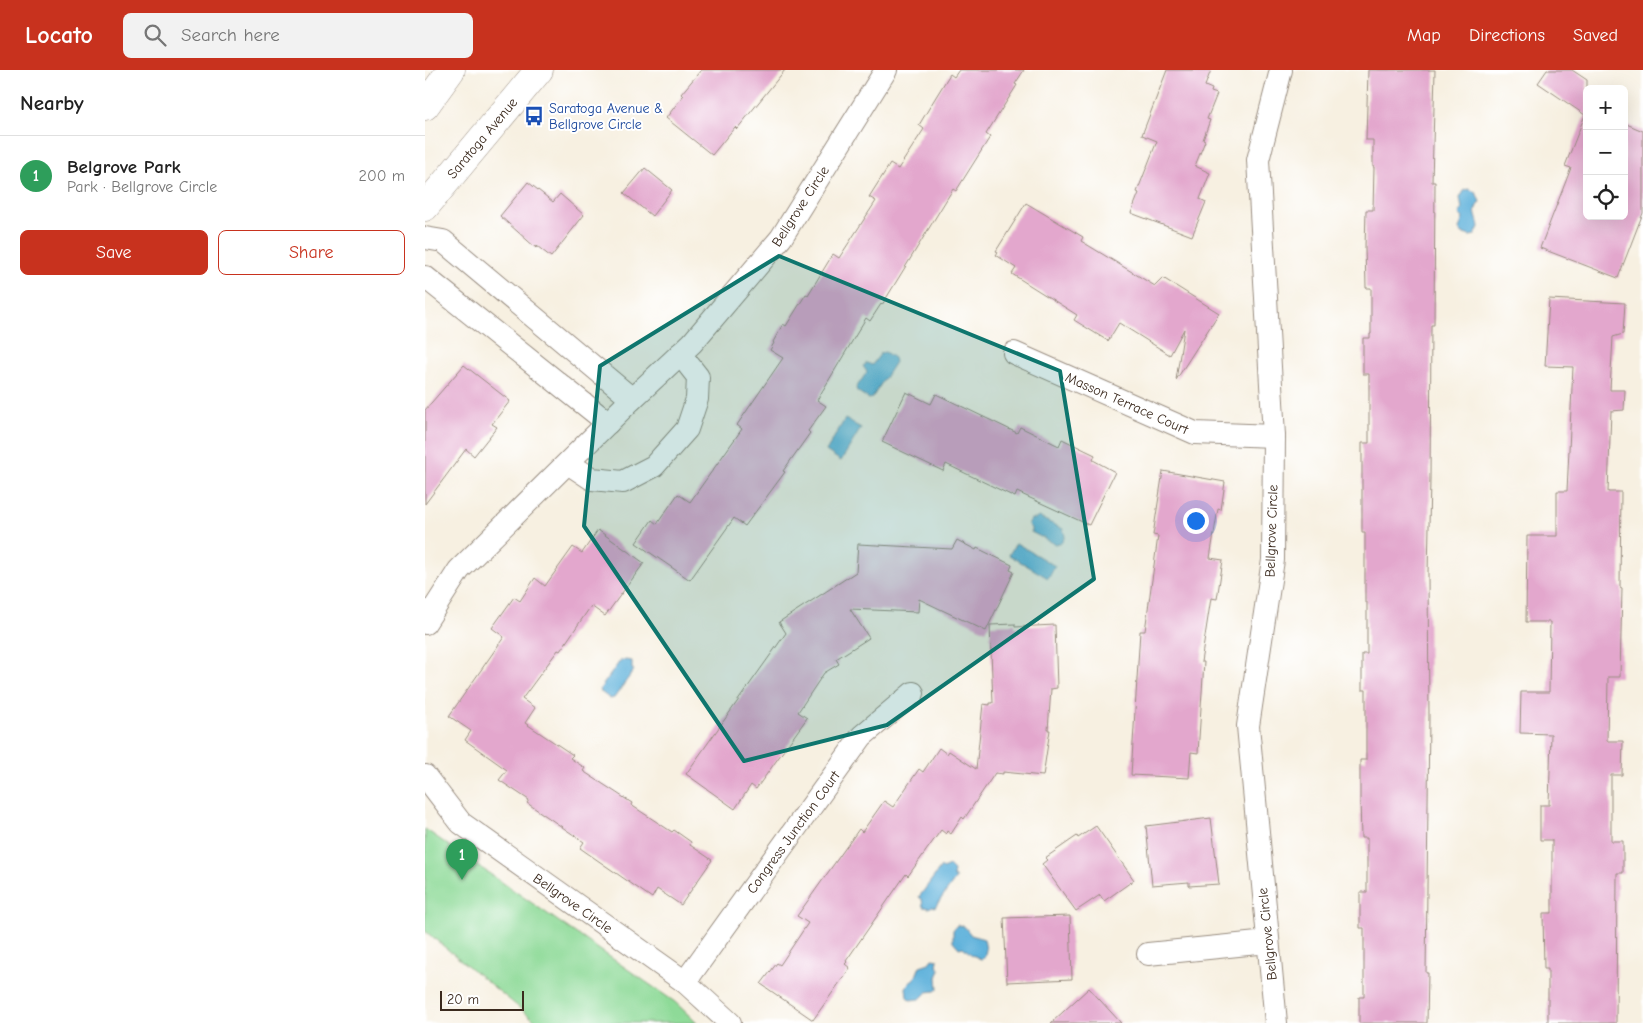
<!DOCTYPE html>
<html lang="en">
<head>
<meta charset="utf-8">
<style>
  body { margin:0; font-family:"Comic Neue",sans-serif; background:#f2f2f2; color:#222 }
  .controls { position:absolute; right:15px; top:15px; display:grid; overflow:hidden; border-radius:8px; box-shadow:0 5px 20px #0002 }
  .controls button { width:45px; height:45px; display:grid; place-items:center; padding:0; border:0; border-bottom:1px solid #e0e0e0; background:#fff; color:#222; font:25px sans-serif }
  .scale { position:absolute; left:15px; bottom:12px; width:84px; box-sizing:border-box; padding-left:5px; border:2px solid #3b2a1e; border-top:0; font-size:14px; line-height:18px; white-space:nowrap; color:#3b2a1e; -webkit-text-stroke:4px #fff; paint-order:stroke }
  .you { position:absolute; left:770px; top:450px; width:18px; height:18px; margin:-12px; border:4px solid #fff; border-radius:50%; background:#1a73e8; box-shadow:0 0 0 8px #1a73e833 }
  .badge { display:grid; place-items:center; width:32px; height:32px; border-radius:50%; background:#c8321e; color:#fff; font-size:16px; font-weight:700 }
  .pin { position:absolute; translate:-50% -41px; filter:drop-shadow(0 1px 2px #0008) }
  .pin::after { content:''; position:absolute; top:26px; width:18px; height:15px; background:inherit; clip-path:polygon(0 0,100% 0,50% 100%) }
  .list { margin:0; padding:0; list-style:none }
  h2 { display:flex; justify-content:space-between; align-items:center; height:65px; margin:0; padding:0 20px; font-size:21px }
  h2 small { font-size:16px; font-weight:400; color:#767676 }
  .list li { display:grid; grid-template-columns:32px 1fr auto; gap:15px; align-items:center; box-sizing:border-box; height:80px; padding:0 20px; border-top:1px solid #e0e0e0 }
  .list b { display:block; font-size:19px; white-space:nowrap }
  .list p { margin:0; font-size:16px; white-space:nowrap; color:#767676 }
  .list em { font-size:16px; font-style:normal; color:#767676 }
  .actions { display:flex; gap:10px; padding:15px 20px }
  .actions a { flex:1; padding:11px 0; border:1px solid #c8321e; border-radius:8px; text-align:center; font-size:18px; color:#c8321e }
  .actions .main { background:#c8321e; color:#fff }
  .icon { flex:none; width:28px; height:28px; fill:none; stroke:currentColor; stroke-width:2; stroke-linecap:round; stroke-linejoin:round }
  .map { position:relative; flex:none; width:1218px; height:953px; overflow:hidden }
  header { display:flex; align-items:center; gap:30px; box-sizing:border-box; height:70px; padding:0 25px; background:#c8321e; color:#fff }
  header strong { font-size:24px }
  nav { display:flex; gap:28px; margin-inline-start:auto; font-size:18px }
  .search { width:350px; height:45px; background:#f2f2f2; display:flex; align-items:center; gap:12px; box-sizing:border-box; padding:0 18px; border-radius:8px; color:#767676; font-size:19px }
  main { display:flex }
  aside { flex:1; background:#fff }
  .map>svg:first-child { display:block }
  .green { fill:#8eda98; stroke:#64825b }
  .water { fill:#60b2db; stroke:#4e6e7c }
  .building { fill:#e3a7cd }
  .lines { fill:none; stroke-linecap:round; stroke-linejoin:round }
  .street-casing { stroke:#998d80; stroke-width:24 }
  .highway-casing { stroke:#998d80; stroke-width:29 }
  .street { stroke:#fff; stroke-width:22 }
  .highway { stroke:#fff; stroke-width:28 }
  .marked { fill:#0f766e; fill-opacity:0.2; stroke:#0f766e; stroke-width:4; stroke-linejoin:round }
  .labels { text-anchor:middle; stroke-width:4; stroke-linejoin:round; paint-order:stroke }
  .transit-label { font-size:14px; fill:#164399; stroke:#fff; text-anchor:start }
  .street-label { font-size:14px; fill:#3b2a1e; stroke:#fff }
</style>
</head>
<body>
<header>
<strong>Locato</strong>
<div class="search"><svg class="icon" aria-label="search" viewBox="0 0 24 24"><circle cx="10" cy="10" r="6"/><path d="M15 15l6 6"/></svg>Search here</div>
<nav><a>Map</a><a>Directions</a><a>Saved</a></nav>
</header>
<main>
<aside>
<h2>Nearby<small></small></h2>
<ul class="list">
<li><span class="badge" style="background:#2e9e5b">1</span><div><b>Belgrove Park</b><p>Park · Bellgrove Circle</p></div><em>200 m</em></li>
</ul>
<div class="actions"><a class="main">Save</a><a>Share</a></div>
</aside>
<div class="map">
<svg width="1218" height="953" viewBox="0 0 1218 953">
  <rect width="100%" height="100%" fill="#fff"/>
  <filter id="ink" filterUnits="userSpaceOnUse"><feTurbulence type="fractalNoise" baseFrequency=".02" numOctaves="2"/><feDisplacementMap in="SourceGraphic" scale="10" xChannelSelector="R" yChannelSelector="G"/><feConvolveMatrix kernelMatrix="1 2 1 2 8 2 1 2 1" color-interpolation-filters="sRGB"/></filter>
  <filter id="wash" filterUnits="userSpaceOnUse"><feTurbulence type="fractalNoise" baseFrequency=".0096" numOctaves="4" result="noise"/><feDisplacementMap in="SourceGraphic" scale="20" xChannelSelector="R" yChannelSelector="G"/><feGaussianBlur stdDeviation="1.12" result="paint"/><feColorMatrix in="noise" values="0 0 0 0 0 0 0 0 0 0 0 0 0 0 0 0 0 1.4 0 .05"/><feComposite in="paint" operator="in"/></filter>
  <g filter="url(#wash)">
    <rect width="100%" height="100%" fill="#f7f0e1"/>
    <polygon class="green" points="0,759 250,932 272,953 113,953 0,861"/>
    <g class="water">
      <path d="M 1043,119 L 1051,122 L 1055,132 C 1046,142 1053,147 1054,157 L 1050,165 L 1045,166 L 1036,163 L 1034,159 L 1038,148 L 1034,144 L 1037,139 L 1035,128 L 1039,121 Z"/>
      <polygon points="460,282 469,288 470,292 447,328 444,329 432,321 431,318 442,302 438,296 442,293 447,295 456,283"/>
      <polygon points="420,349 436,358 416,391 401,381"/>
      <polygon points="613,447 638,459 640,466 637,472 630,474 619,469 619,467 616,467 606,462 606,458 603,455 606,449 611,449"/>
      <polygon points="591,473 630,496 623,508 584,485"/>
      <polygon points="200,590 207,591 207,599 209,600 189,628 185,629 176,622 175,619 195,591"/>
      <polygon points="524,796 529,801 528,806 531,808 510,837 507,836 505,838 498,837 497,829 494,827 516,797 518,799"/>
      <polygon points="532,855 539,856 546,865 559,869 561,880 559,888 556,889 547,885 538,877 534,878 528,871 528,860"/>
      <polygon points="507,889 513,890 512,896 515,900 512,907 513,919 510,921 502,922 495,929 485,930 482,927 481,917 491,906 495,896 504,893"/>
    </g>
    <g id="blocks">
      <g class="building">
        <polygon points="276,0 360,0 312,59 310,57 287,85 241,48 258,26 256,24"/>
        <polygon points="534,0 599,0 590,14 592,15 561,64 565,67 531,121 528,119 457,235 456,234 445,251 441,248 392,330 401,336 383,361 385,363 358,401 360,402 320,456 309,448 265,510 211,473 227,450 232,454 253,424 265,432 317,359 312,355 358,288 345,280 349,273 348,272 358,254 361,256 381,224 383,225 408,184 414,188 451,131 444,127 465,94 473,99 499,59 494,55 509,30 525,4 529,7"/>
        <polygon points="742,0 786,0 780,16 787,19 786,22 792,24 782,49 785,50 778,70 780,71 770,96 785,103 775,129 781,132 767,166 706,143 714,123 712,122 732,71 717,65"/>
        <polygon points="943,0 1010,0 1007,112 1010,112 1009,255 1006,255 1005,410 1003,503 1004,648 1001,903 1003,903 1002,953 934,953 934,927 939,927 939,858 935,858 935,822 942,822 942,768 936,768 935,728 935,690 941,690 941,620 937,620 937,584 942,584 942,532 940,532 940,462 937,462 937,373 944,373 944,304 938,304 938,268 945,268 945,264 946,264 946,218 941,218 940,177 941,140 948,140 949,97 948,97 948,70 941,70"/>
        <polygon points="1122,0 1147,0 1162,10 1162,146 1199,146 1199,53 1218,61 1218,143 1193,208 1115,178 1146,98 1140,96 1160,45 1113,13"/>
        <polygon points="220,98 247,120 227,146 199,123"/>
        <polygon points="103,112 128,132 135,124 159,145 126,187 112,176 111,178 75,146"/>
        <polygon points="601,133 658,167 656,171 730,216 738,208 794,243 751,310 759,259 745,285 694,253 683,271 649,250 652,245 587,204 591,198 571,185 573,182 571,181"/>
        <polygon points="1124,229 1200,233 1198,264 1188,267 1185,320 1200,320 1199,340 1186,341 1183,422 1196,422 1195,517 1197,518 1195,607 1183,607 1182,671 1198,671 1197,705 1186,705 1186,771 1198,771 1198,803 1192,803 1191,953 1123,953 1123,899 1119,899 1118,843 1127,843 1127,770 1115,770 1115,735 1124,735 1126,664 1095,663 1096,622 1124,622 1125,552 1101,552 1102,466 1132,466 1132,421 1142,421 1148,297 1120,296"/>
        <polygon points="39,295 85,331 67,354 72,357 49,386 41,379 0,434 0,340"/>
        <polygon points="481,322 506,334 511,324 592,363 595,357 634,376 637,369 670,385 668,390 690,402 664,455 592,422 590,427 521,394 518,401 457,372"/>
        <polygon points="738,401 800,412 796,440 793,439 785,488 798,490 792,529 786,528 776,592 779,592 773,683 766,682 764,708 706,705 715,561 720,561 733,466 728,465"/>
        <polygon points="173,460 219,493 180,546 166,536 135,581 133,580 97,629 110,638 100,653 148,685 145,688 160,698 158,701 207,733 206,735 247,762 249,760 266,772 265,775 287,790 256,835 232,819 227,828 155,778 159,772 102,733 104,730 74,710 82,700 40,670 46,661 24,646 79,567 67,558 89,527 95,531 110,508 120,516 148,477 157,483"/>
        <polygon points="532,470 551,480 552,478 587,495 585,500 589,502 561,561 494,529 493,542 425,539 444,568 411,589 414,594 399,603 373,642 382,648 331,719 326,715 310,739 261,704 361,563 354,552 431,502 433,474 527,479"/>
        <polygon points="590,554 590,557 630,555 632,618 626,619 623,660 625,660 618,706 578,702 578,704 570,703 539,749 537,747 526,764 522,761 521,764 516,760 483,806 481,804 421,891 422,892 420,894 425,898 388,950 336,914 352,893 355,895 383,853 372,846 434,759 437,762 459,731 468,737 494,699 498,702 514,678 522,684 524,681 551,699 558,634 565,635 565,633 568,633 565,555"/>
        <polygon points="786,748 794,814 764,816 764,812 727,815 721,756"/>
        <polygon points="671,756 709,810 679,831 675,825 651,841 617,794 622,790 620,788 652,766 653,768"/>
        <polygon points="645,846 647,909 582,912 579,848"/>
        <polygon points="664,918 696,953 626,953"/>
      </g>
    </g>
  </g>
  <g filter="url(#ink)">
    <use href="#blocks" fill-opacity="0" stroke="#998d80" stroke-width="1"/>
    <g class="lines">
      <defs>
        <g id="street">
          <polyline points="0,168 18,171 207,329"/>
          <polyline points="0,207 183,353"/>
          <polyline points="589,283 770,363 849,366"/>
          <polyline points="143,393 167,409 198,412 229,396 262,359 272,329 273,307 255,284"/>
          <polyline points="0,553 34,500 207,329 267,273 356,168 461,0"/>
          <polyline points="0,706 36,753 260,912 305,953"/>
          <polyline points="723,884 843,872"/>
          <polyline points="260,912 437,666 488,623"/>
          <polyline points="851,953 823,656 848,490 849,366 833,90 856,0"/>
        </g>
        <g id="highway">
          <polyline points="0,36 26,0"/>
          <polyline points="0,137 114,0"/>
        </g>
      </defs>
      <use href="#street" class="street-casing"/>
      <use href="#highway" class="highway-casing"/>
      <use href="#street" class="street"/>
      <use href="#highway" class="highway"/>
    </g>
  </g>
  <path class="marked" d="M 354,186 L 635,301 L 669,509 L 462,655 L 319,691 L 159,456 L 175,296 Z"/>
  <defs>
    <symbol id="bus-bare" viewBox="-9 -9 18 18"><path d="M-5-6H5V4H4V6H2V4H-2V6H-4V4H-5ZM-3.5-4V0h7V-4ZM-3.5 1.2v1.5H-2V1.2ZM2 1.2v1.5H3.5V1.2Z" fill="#1a4fb4" stroke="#fff" stroke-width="2.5" paint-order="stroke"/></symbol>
  </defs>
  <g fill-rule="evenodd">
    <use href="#bus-bare" x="95" y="32" width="28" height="28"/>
  </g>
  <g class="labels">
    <g class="transit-label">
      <text x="124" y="43">Saratoga Avenue &amp;<tspan x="124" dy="16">Bellgrove Circle</tspan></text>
    </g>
    <g class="street-label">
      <text transform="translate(57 68) rotate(-50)" y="5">Saratoga Avenue</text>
      <text transform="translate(375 136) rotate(-57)" y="5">Bellgrove Circle</text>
      <text transform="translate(702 333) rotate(24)" y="5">Masson Terrace Court</text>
      <text transform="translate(846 461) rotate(-88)" y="5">Bellgrove Circle</text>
      <text transform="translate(368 762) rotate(-54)" y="5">Congress Junction Court</text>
      <text transform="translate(148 833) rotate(35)" y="5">Bellgrove Circle</text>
      <text transform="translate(842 864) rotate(-96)" y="5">Bellgrove Circle</text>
    </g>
  </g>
</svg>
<div class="controls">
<button>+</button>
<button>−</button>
<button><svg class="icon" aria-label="locate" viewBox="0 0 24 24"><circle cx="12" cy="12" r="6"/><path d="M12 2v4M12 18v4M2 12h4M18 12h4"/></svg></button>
</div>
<div class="scale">20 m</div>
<div class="you"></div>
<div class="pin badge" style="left:37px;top:810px;background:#2e9e5b">1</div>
</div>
</main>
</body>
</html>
